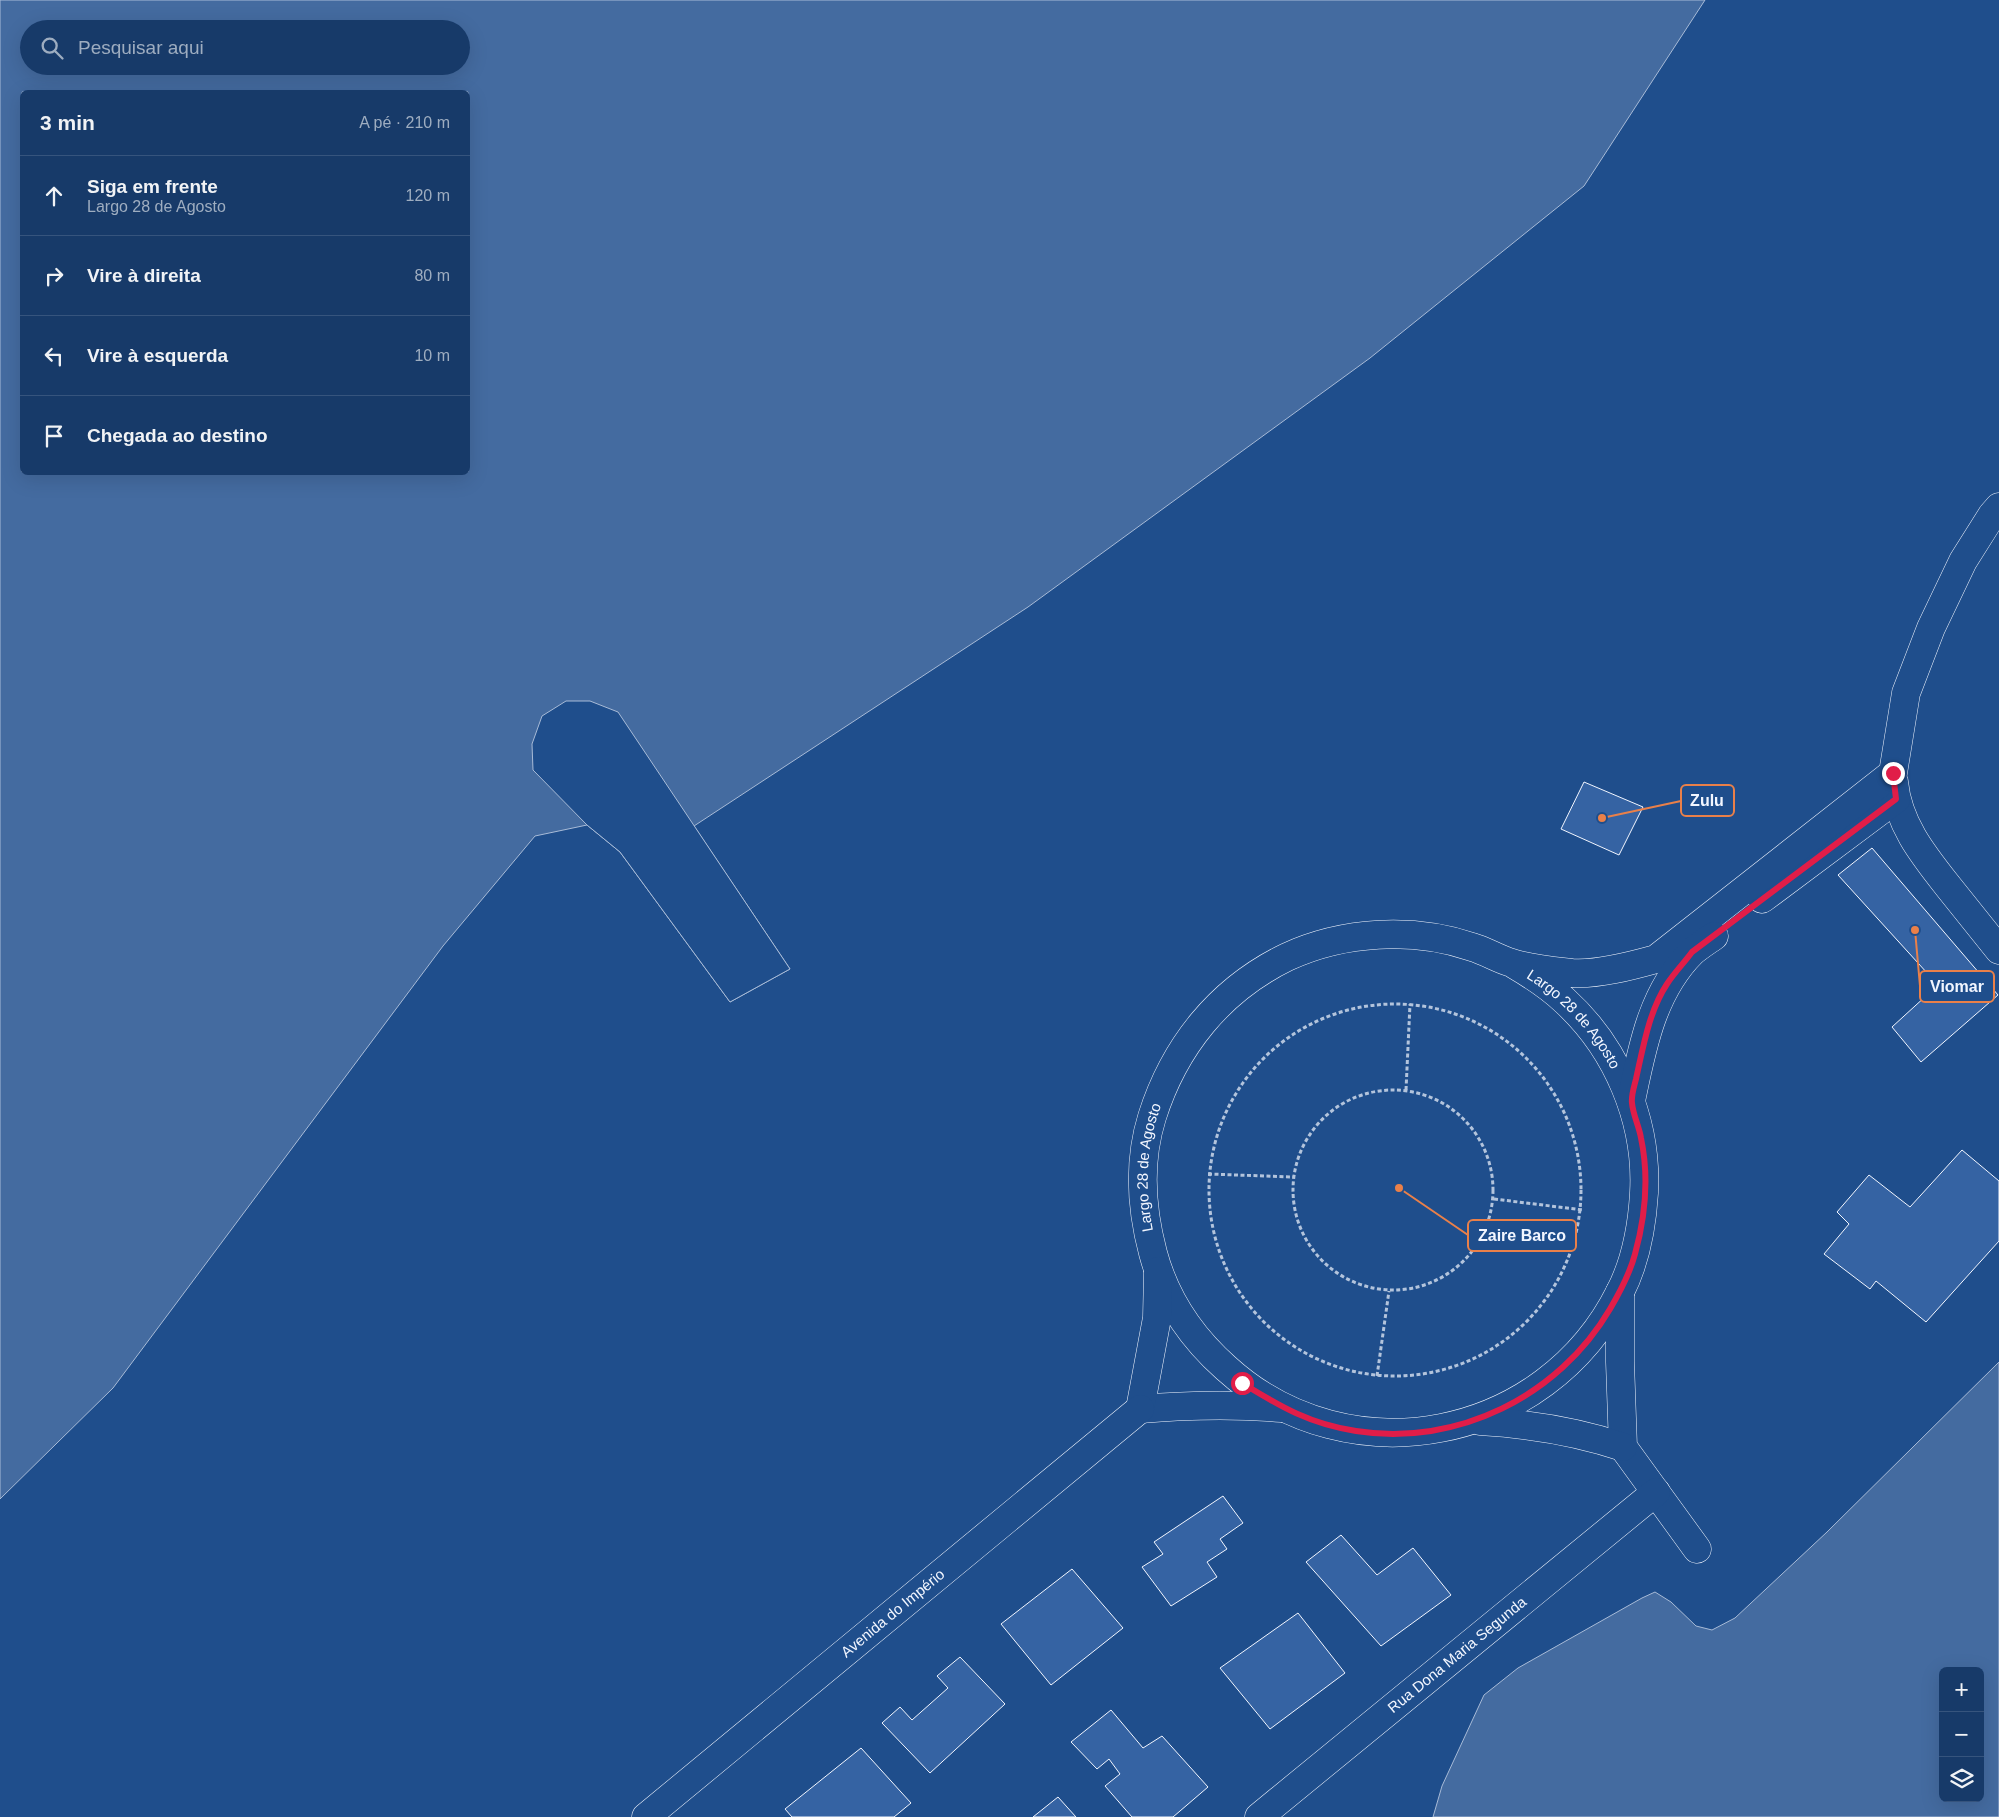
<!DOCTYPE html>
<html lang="pt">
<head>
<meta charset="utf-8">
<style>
  body { margin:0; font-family:Helvetica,sans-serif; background:#244571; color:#f1f3f6 }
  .controls { position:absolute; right:15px; bottom:15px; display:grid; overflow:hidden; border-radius:8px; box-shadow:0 5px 20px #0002 }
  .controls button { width:45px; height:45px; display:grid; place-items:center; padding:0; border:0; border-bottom:1px solid #36547d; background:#173a69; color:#f1f3f6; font:25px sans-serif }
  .stop { position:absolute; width:15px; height:15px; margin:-11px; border:4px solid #e11d48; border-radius:50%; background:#fff }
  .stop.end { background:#e11d48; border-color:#fff; box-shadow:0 1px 5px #0008 }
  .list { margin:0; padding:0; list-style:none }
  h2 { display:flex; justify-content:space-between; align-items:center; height:65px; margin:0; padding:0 20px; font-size:21px }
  h2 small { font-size:16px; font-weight:400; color:#9eadc0 }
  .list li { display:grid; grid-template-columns:32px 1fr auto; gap:15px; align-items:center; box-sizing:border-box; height:80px; padding:0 20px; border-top:1px solid #36547d }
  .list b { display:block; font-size:19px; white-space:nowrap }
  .list p { margin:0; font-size:16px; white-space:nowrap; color:#9eadc0 }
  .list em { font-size:16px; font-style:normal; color:#9eadc0 }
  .icon { flex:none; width:28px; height:28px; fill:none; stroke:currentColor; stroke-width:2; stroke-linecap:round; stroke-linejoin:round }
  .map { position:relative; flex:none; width:1999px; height:1817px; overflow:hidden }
  .search { position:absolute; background:#173a69; box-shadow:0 5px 20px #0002; left:20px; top:20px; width:450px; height:55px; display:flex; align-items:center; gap:12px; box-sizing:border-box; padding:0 18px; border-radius:28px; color:#9eadc0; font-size:19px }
  .panel { position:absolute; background:#173a69; box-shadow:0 5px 20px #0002; left:20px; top:90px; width:450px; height:385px; border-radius:8px }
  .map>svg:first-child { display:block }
  .water { fill:#446ba0; stroke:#a8bbd7; fill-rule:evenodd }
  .pier { fill:#1f4e8c; stroke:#a8bbd7 }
  .building { fill:#3563a3; stroke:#f2f6ff }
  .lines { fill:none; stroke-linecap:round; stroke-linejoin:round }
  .minor-casing { stroke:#f2f6ff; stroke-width:29 }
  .tertiary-casing { stroke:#f2f6ff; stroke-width:29 }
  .path { stroke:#b3c4dc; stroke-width:3; stroke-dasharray:4 2.5; stroke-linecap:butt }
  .minor { stroke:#1f4e8c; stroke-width:28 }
  .tertiary { stroke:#1f4e8c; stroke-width:28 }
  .route { stroke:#e11d48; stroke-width:6 }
  .labels { text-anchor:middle; stroke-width:4; stroke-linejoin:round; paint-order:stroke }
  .street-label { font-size:15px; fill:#f2f6ff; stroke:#1f4e8c }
  .leader { fill:none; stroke:#ea8049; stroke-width:2 }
  .callout-dot { fill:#ea8049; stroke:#1f4e8c; stroke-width:2 }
  .callout { fill:#1f4e8c; stroke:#ea8049; stroke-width:2 }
  .callout-label { font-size:16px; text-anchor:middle; font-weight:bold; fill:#f2f6ff }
</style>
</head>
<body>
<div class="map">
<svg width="1999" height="1817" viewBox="0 0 1999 1817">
  <rect width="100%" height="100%" fill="#1f4e8c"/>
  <g class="water">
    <path d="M 0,0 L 1705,0 L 1584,186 L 1370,358 L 1028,607 L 694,826 L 790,969 L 730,1002 L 620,852 L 587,825 L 535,836 L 443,946 L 113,1388 L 0,1499 ZM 29,29 L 461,29 L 461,66 L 29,66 ZM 22,92 L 468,92 L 468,472 L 22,472 Z"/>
    <path d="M 1999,1362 L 1999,1817 L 1433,1817 L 1442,1786 L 1484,1695 L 1518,1668 L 1642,1598 L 1655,1592 L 1671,1602 L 1696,1626 L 1712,1630 L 1735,1618 L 1827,1532 ZM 1943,1671 L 1980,1671 L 1980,1798 L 1943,1798 Z"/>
  </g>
  <polygon class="pier" points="566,701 590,701 618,712 790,969 730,1002 620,852 587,825 533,770 532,744 542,716"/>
  <g class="building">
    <polygon points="1584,782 1643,807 1619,855 1561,829"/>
    <polygon points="1872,848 1998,995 1921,1062 1892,1027 1938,985 1838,875"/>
    <polygon points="1962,1150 1999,1181 1999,1241 1926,1322 1876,1281 1870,1289 1824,1254 1849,1224 1837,1212 1869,1175 1910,1207"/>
    <polygon points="1223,1496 1243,1523 1220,1539 1227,1549 1207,1562 1217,1577 1171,1606 1142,1567 1163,1554 1154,1542"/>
    <polygon points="1341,1535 1377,1575 1413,1548 1451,1595 1381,1646 1306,1562"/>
    <polygon points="1072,1569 1123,1628 1051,1685 1001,1624"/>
    <polygon points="1298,1613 1345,1673 1270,1729 1220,1668"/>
    <polygon points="960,1657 1005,1704 930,1773 882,1723 900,1707 912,1720 948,1688 937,1676"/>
    <polygon points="1111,1710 1143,1748 1162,1736 1208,1787 1173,1817 1132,1817 1105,1786 1120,1774 1109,1759 1097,1769 1071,1742"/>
    <polygon points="861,1748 911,1803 894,1817 792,1817 785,1809"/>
    <polygon points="1058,1797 1076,1817 1033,1817"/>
  </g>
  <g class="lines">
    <defs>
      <g id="minor">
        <path d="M 1894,782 C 1898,825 1925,857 1951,890 C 1967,910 1983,930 1999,950"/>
        <polyline points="1762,899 1896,799"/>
        <path id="s1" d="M 1515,965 C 1532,975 1549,986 1564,1000 C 1617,1048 1648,1121 1644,1193 C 1642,1227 1636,1261 1620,1292 C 1546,1441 1349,1480 1226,1368 C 1191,1337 1165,1298 1153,1253 C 1141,1208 1138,1162 1152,1117 C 1174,1047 1219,990 1287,957 C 1343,931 1413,927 1472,947 C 1486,951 1498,959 1512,963 C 1530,969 1553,971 1572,973 C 1597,975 1631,966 1656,959 L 1893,773 L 1906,693 L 1931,628 L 1963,561 L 1992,515 L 1999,507"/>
        <path d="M 1631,1101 C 1642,1048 1652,992 1692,952 C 1699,946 1707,941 1714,936"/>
        <polyline points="1620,1292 1620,1362 1623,1447 1697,1549"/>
        <path d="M 1480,1421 C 1530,1424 1576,1431 1623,1447"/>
        <path id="s2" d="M 1259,1817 L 1656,1492"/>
      </g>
      <g id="tertiary">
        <path d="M 1140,1409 C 1188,1405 1234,1404 1282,1408"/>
        <polyline points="1140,1409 1157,1318 1158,1271"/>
        <path id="s3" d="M 646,1817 L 1140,1409"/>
      </g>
    </defs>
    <use href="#minor" class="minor-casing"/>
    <use href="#tertiary" class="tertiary-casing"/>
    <g class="path">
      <circle cx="1395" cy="1190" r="186"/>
      <circle cx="1393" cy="1190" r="100"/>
      <polyline points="1406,1090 1410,1004"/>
      <polyline points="1208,1174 1293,1177"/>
      <polyline points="1494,1199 1583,1210"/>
      <polyline points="1377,1376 1389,1291"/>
    </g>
    <use href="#minor" class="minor"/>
    <use href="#tertiary" class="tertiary"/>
  </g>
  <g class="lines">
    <path class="route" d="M 1242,1383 C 1281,1407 1310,1424 1356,1431 C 1457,1447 1559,1396 1610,1309 C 1620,1292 1630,1273 1635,1254 C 1645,1218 1649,1176 1641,1138 C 1639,1126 1633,1115 1632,1103 C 1631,1096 1634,1087 1636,1079 C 1643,1048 1649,1011 1667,984 C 1674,973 1684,963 1692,952 L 1896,799 L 1893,773"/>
  </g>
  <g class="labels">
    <g class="street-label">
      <text dy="5" stroke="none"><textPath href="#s1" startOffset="81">Largo 28 de Agosto</textPath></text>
      <text dy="5" stroke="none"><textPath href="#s1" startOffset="1068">Largo 28 de Agosto</textPath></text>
      <text dy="5" stroke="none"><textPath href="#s3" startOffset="320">Avenida do Império</textPath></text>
      <text dy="5" stroke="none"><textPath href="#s2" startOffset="256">Rua Dona Maria Segunda</textPath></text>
    </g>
  </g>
  <path class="leader" d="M1602 818L1681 801M1915 930L1920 986M1399 1188L1468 1235"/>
  <g class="callout-dot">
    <circle cx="1602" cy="818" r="5"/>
    <circle cx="1915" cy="930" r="5"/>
    <circle cx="1399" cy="1188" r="5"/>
  </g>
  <g class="callout">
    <rect x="1681" y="785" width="53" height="31" rx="5"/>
    <rect x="1920" y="971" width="74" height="31" rx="5"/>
    <rect x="1468" y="1220" width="108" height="31" rx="5"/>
  </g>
  <g class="callout-label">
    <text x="1707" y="806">Zulu</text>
    <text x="1957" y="992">Viomar</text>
    <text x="1522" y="1241">Zaire Barco</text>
  </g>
</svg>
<div class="controls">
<button>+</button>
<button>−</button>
<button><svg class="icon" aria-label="layers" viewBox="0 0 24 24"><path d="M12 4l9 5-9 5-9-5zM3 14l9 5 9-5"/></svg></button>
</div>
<div class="stop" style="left:1242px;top:1383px"></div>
<div class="stop end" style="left:1893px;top:773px"></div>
<div class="search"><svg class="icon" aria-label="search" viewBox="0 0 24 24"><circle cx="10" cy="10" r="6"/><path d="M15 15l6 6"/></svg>Pesquisar aqui</div>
<section class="panel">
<h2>3 min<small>A pé · 210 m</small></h2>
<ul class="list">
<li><svg class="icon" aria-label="ahead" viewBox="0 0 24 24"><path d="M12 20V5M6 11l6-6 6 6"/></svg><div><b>Siga em frente</b><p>Largo 28 de Agosto</p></div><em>120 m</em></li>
<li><svg class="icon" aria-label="right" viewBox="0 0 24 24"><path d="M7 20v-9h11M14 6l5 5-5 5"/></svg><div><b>Vire à direita</b></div><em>80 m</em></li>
<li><svg class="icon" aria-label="left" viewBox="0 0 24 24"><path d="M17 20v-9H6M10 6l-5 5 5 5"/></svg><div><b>Vire à esquerda</b></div><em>10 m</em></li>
<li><svg class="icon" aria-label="arrive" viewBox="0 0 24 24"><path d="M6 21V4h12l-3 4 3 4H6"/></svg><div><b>Chegada ao destino</b></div></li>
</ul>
</section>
</div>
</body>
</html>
